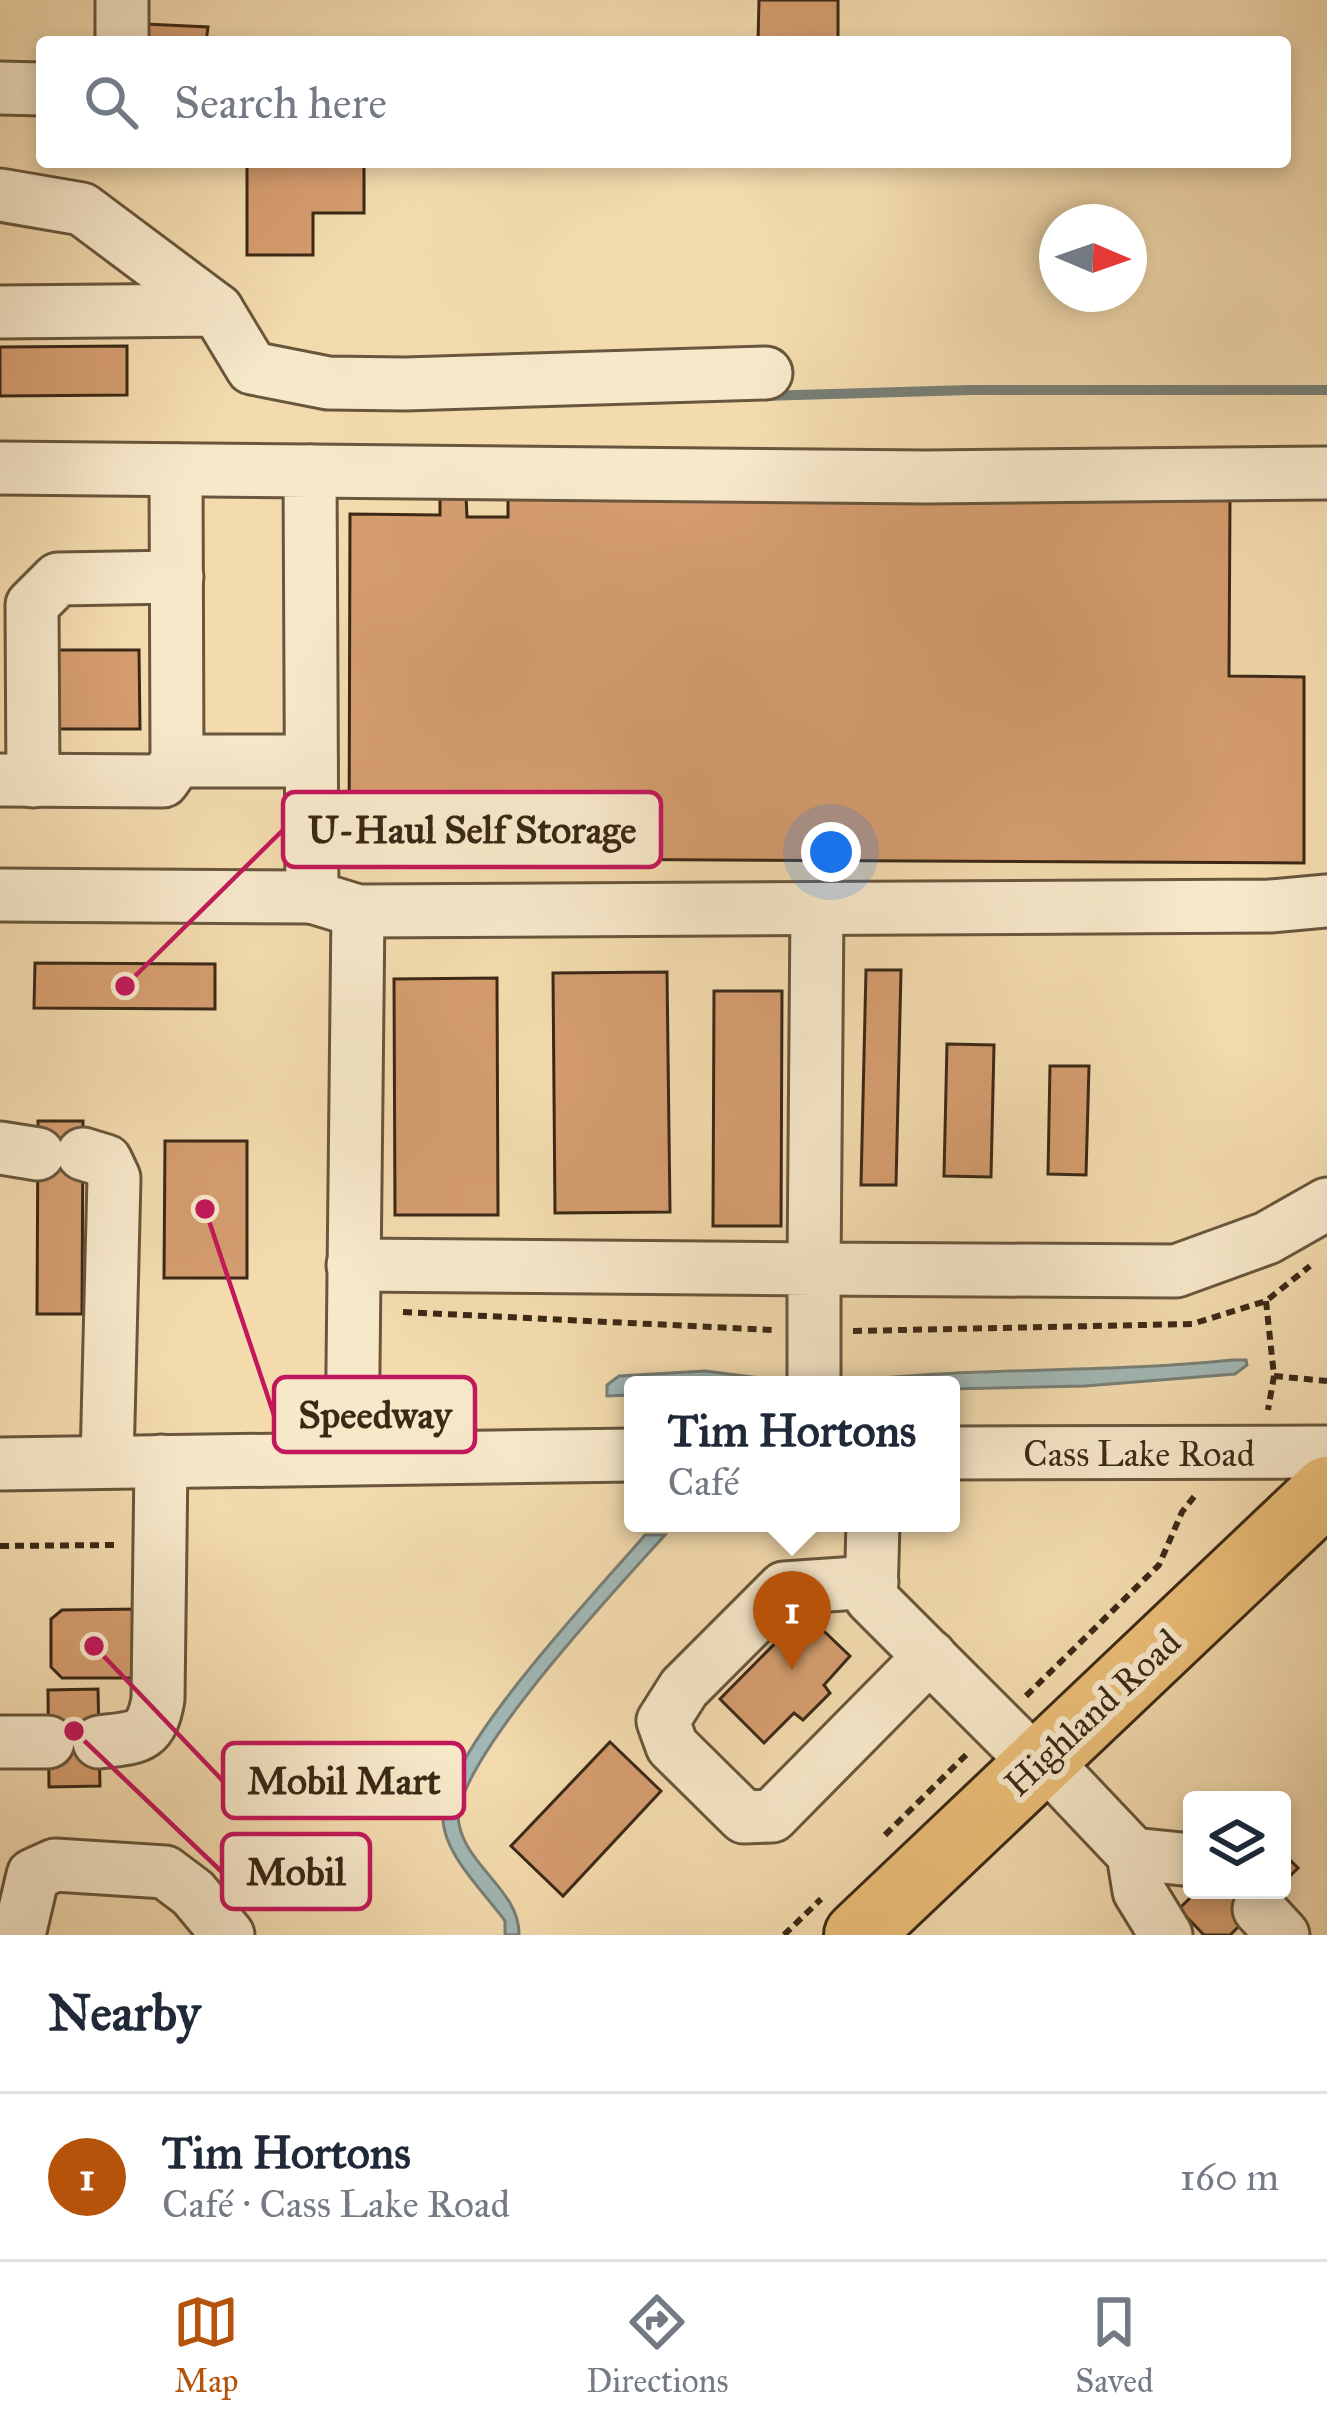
<!DOCTYPE html>
<html lang="en">
<head>
<meta charset="utf-8">
<style>
  body { margin:0; font-family:"IM FELL Great Primer",serif; background:#f6f6f7; color:#1f2937 }
  .controls { position:absolute; right:36px; bottom:36px; display:grid; overflow:hidden; border-radius:12px; box-shadow:0 6px 18px #0003 }
  .controls button { width:108px; height:108px; display:grid; place-items:center; padding:0; border:0; border-bottom:3px solid #e0e1e3; background:#fff; color:#1f2937; font:60px sans-serif }
  .compass { position:absolute; left:1039px; top:204px; width:108px; height:108px; border-radius:50%; background:#fff; box-shadow:0 6px 18px #0003; rotate:92deg }
  .you { position:absolute; left:831px; top:852px; width:42px; height:42px; margin:-30px; border:9px solid #fff; border-radius:50%; background:#1a73e8; box-shadow:0 0 0 18px #1a73e833 }
  .badge { display:grid; place-items:center; width:78px; height:78px; border-radius:50%; background:#b45309; color:#fff; font-size:39px; font-weight:700 }
  .pin { position:absolute; translate:-50% -99px; filter:drop-shadow(0 3px 6px #0008) }
  .pin::after { content:''; position:absolute; top:63px; width:42px; height:36px; background:inherit; clip-path:polygon(0 0,100% 0,50% 100%) }
  .popup { position:absolute; left:624px; top:1376px; width:336px; height:156px; box-sizing:border-box; display:grid; place-content:center; border-radius:12px; background:#fff; filter:drop-shadow(0 3px 9px #0005); font-size:39px; white-space:nowrap; color:#747a83 }
  .popup b { font-size:45px; color:#1f2937 }
  .popup::after { content:''; position:absolute; left:50%; top:100%; margin-left:-24px; border:24px solid transparent; border-top-color:#fff }
  .list { margin:0; padding:0; list-style:none }
  h2 { display:flex; justify-content:space-between; align-items:center; height:156px; margin:0; padding:0 48px; font-size:51px }
  h2 small { font-size:39px; font-weight:400; color:#747a83 }
  .list li { display:grid; grid-template-columns:78px 1fr auto; gap:36px; align-items:center; box-sizing:border-box; height:168px; padding:0 48px; border-top:3px solid #e0e1e3 }
  .list b { display:block; font-size:45px; white-space:nowrap }
  .list p { margin:0; font-size:39px; white-space:nowrap; color:#747a83 }
  .list em { font-size:39px; font-style:normal; color:#747a83 }
  .icon { flex:none; width:66px; height:66px; fill:none; stroke:currentColor; stroke-width:2; stroke-linecap:round; stroke-linejoin:round }
  .map { position:relative; flex:none; width:1327px; height:1935px; overflow:hidden }
  .search { position:absolute; background:#fff; box-shadow:0 6px 18px #0003; left:36px; right:36px; top:36px; height:132px; display:flex; align-items:center; gap:30px; box-sizing:border-box; padding:0 42px; border-radius:12px; color:#747a83; font-size:45px }
  .sheet { height:324px; background:#fff }
  nav { display:flex; justify-content:space-around; align-items:center; box-sizing:border-box; height:168px; border-top:3px solid #e0e1e3; background:#fff; font-size:33px; color:#747a83 }
  nav a { display:grid; justify-items:center; gap:6px }
  nav .on { color:#b45309 }
  .map>svg:first-child { display:block }
  .water { fill:#a1b8b6; stroke:#787f76; stroke-width:3 }
  .lines { fill:none; stroke-linecap:round; stroke-linejoin:round }
  .stream { stroke:#787f76; stroke-width:10 }
  .building { fill:#d59d6f; stroke:#3b2916; stroke-width:3 }
  .minor-casing { stroke:#69563c; stroke-width:57 }
  .highway-casing { stroke:#3b2916; stroke-width:72 }
  .path { stroke:#3b2916; stroke-width:6; stroke-dasharray:9 6; stroke-linecap:butt }
  .minor { stroke:#f7e8ca; stroke-width:51 }
  .highway { stroke:#eabe77; stroke-width:66 }
  .labels { text-anchor:middle; stroke-width:12; stroke-linejoin:round; paint-order:stroke }
  .street-label { font-size:36px; fill:#3b2916; stroke:#f7e8ca }
  .leader { fill:none; stroke:#c2185b; stroke-width:4.5 }
  .callout-dot { fill:#c2185b; stroke:#f7e8ca; stroke-width:4.5 }
  .callout { fill:#f7e8ca; stroke:#c2185b; stroke-width:4.5 }
  .callout-label { font-size:39px; text-anchor:middle; font-weight:bold; fill:#3b2916 }
</style>
</head>
<body>
<div class="map">
<svg width="1327" height="1935" viewBox="0 0 1327 1935">
  <rect width="100%" height="100%" fill="#f3dbae"/>
  <filter id="stains"><feTurbulence type="fractalNoise" baseFrequency=".00167" numOctaves="4"/><feColorMatrix values="0 0 0 0 .2 0 0 0 0 .09 0 0 0 0 .02 0 0 0 .5 -.17"/></filter>
  <radialGradient id="worn" r=".72"><stop offset=".6" stop-color="#630" stop-opacity="0"/><stop offset="1" stop-color="#630" stop-opacity=".3"/></radialGradient>
  <g class="water">
    <path d="M 1232,1360 L 1246,1360 L 1247,1365 L 1235,1374 L 1085,1386 L 951,1389 L 951,1385 L 861,1384 L 861,1380 C 984,1367 1109,1373 1232,1360 Z"/>
    <polygon points="705,1371 776,1380 773,1385 633,1385 633,1395 607,1396 607,1385 619,1376"/>
    <path d="M 645,1535 L 665,1535 C 623,1582 447,1768 459,1824 C 467,1867 520,1891 519,1935 L 505,1935 L 505,1921 C 485,1893 444,1855 443,1819 C 442,1753 599,1589 645,1535 Z"/>
  </g>
  <g class="lines">
    <polyline class="stream" points="762,396 970,390 1327,390"/>
  </g>
  <g class="building">
    <polygon points="759,0 838,0 838,42 758,42"/>
    <polygon points="145,24 208,27 206,42 145,42"/>
    <polygon points="247,162 364,162 364,213 313,213 313,255 247,255"/>
    <polygon points="127,346 127,395 0,396 0,347"/>
    <polygon points="508,495 1230,498 1229,676 1304,677 1304,863 349,858 350,514 440,515 440,496 466,496 467,517 508,517"/>
    <polygon points="48,650 139,650 140,729 48,729"/>
    <polygon points="35,963 215,964 215,1009 34,1008"/>
    <polygon points="866,970 901,970 896,1185 861,1185"/>
    <polygon points="667,972 670,1212 555,1213 553,973"/>
    <polygon points="497,978 498,1215 395,1215 394,979"/>
    <polygon points="714,991 782,991 781,1226 713,1226"/>
    <polygon points="947,1044 994,1045 991,1177 944,1176"/>
    <polygon points="1050,1066 1089,1066 1086,1175 1048,1174"/>
    <polygon points="38,1121 83,1121 82,1314 37,1314"/>
    <polygon points="165,1141 247,1141 247,1278 164,1278"/>
    <polygon points="139,1609 139,1678 62,1678 51,1667 51,1619 62,1610"/>
    <polygon points="805,1613 850,1656 824,1685 830,1693 803,1720 794,1713 764,1743 720,1699"/>
    <polygon points="98,1689 100,1786 49,1787 48,1690"/>
    <polygon points="610,1742 661,1791 563,1896 511,1846"/>
    <polygon points="1282,1852 1298,1868 1282,1884"/>
    <polygon points="1198,1890 1276,1890 1230,1935 1204,1935 1179,1909"/>
  </g>
  <g class="lines">
    <defs>
      <g id="minor">
        <polyline points="122,42 122,0"/>
        <polyline points="0,88 42,89"/>
        <polyline points="0,195 82,209 217,310"/>
        <polyline points="0,312 217,310 252,368 328,383 405,384 766,373"/>
        <polyline points="0,468 310,471 312,897 0,895"/>
        <polyline points="310,471 927,477 1327,473"/>
        <polyline points="177,761 311,761"/>
        <polyline points="0,780 163,781 177,761 176,470"/>
        <polyline points="33,781 32,605 58,579 177,577"/>
        <polyline points="312,897 358,911 1270,906 1327,901"/>
        <polyline points="817,909 814,1269 1176,1271 1267,1238 1327,1204"/>
        <polyline points="0,1148 38,1154"/>
        <polyline points="83,1154 106,1161 114,1178 107,1462"/>
        <polyline points="353,1265 814,1269 814,1385"/>
        <polyline points="951,1453 1327,1452"/>
        <polyline points="352,1458 358,911"/>
        <polyline points="0,1464 633,1455"/>
        <polyline points="873,1523 871,1598 1036,1763"/>
        <polyline points="872,1582 784,1588 684,1688 663,1721 672,1746 744,1817 772,1816 930,1656"/>
        <polyline points="0,1742 48,1742"/>
        <path d="M 99,1742 C 137,1737 151,1740 158,1699 L 161,1461"/>
        <polyline points="1042,1758 1133,1854 1139,1891 1166,1935"/>
        <polyline points="1133,1854 1192,1860"/>
        <polyline points="1259,1909 1283,1935"/>
        <polyline points="19,1935 33,1875 55,1865 165,1872 193,1893 228,1935"/>
      </g>
      <polyline id="highway" points="858,1935 1327,1490"/>
    </defs>
    <use href="#minor" class="minor-casing"/>
    <use href="#highway" class="highway-casing"/>
    <g class="path">
      <polyline points="1266,1301 1274,1376 1268,1410"/>
      <polyline points="403,1312 774,1330"/>
      <polyline points="853,1331 1192,1324 1266,1301 1310,1266"/>
      <polyline points="1274,1376 1327,1381"/>
      <polyline points="0,1546 116,1545"/>
      <polyline points="1026,1696 1159,1565 1182,1512 1197,1493"/>
      <polyline points="885,1835 970,1751"/>
      <polyline points="784,1935 821,1899"/>
    </g>
    <use href="#minor" class="minor"/>
    <use href="#highway" class="highway"/>
  </g>
  <g class="labels">
    <g class="street-label">
      <text x="1139" y="1466">Cass Lake Road</text>
      <text transform="translate(1092 1712) rotate(-43)" y="13">Highland Road</text>
    </g>
  </g>
  <path class="leader" d="M125 986L283 830M205 1209L274 1415M94 1646L223 1781M74 1731L222 1872"/>
  <g class="callout-dot">
    <circle cx="125" cy="986" r="12"/>
    <circle cx="205" cy="1209" r="12"/>
    <circle cx="94" cy="1646" r="12"/>
    <circle cx="74" cy="1731" r="12"/>
  </g>
  <g class="callout">
    <rect x="283" y="792" width="378" height="75" rx="12"/>
    <rect x="274" y="1377" width="201" height="75" rx="12"/>
    <rect x="223" y="1743" width="241" height="75" rx="12"/>
    <rect x="222" y="1834" width="148" height="75" rx="12"/>
  </g>
  <g class="callout-label">
    <text x="472" y="843">U-Haul Self Storage</text>
    <text x="375" y="1428">Speedway</text>
    <text x="344" y="1794">Mobil Mart</text>
    <text x="296" y="1885">Mobil</text>
  </g>
  <rect width="100%" height="100%" filter="url(#stains)"/>
  <rect width="100%" height="100%" fill="url(#worn)"/>
</svg>
<div class="controls">
<button><svg class="icon" aria-label="layers" viewBox="0 0 24 24"><path d="M12 4l9 5-9 5-9-5zM3 14l9 5 9-5"/></svg></button>
</div>
<svg class="compass" viewBox="-18 -18 36 36"><path d="M0-13l5 13h-10z" fill="#e53935"/><path d="M0 13l5-13h-10z" fill="#747a83"/></svg>
<div class="you"></div>
<div class="pin badge" style="left:792px;top:1670px">1</div>
<div class="popup"><b>Tim Hortons</b>Café</div>
<div class="search"><svg class="icon" aria-label="search" viewBox="0 0 24 24"><circle cx="10" cy="10" r="6"/><path d="M15 15l6 6"/></svg>Search here</div>
</div>
<section class="sheet">
<h2>Nearby<small></small></h2>
<ul class="list">
<li><span class="badge">1</span><div><b>Tim Hortons</b><p>Café · Cass Lake Road</p></div><em>160 m</em></li>
</ul>
</section>
<nav>
<a class="on"><svg class="icon" aria-label="map" viewBox="0 0 24 24"><path d="M3 6l6-2 6 2 6-2v14l-6 2-6-2-6 2zM9 4v14M15 6v14"/></svg>Map</a>
<a><svg class="icon" aria-label="directions" viewBox="0 0 24 24"><path d="M12 3l9 9-9 9-9-9zM9 14v-3h6M13 9l2 2-2 2"/></svg>Directions</a>
<a><svg class="icon" aria-label="saved" viewBox="0 0 24 24"><path d="M7 4h10v16l-5-4-5 4z"/></svg>Saved</a>
</nav>
</body>
</html>
